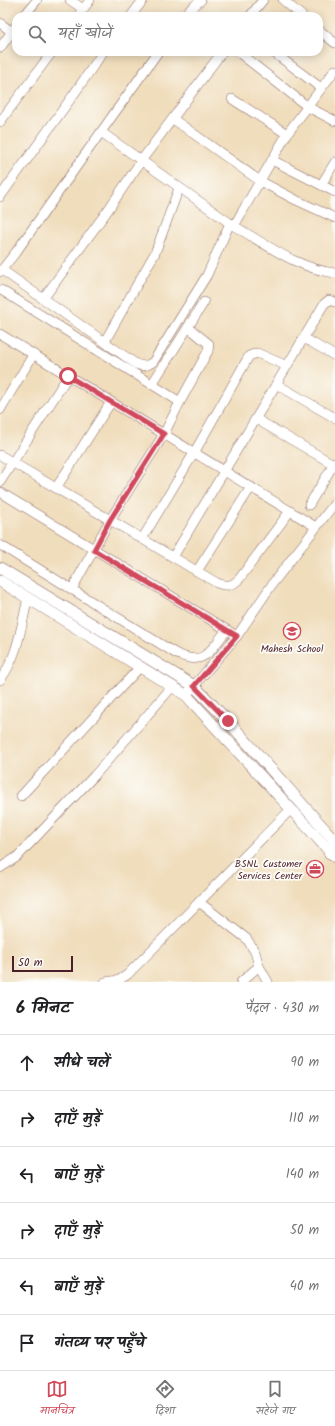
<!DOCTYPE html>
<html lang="hi">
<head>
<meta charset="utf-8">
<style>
  body { margin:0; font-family:Kalam,"Playpen Sans Deva",sans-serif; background:#f2f2f2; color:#202124 }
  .scale { position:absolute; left:12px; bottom:10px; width:61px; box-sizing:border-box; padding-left:4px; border:2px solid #4a1f2b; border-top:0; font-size:11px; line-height:14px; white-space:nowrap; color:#4a1f2b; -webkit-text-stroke:3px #fdfcf7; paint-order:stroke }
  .stop { position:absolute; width:12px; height:12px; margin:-9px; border:3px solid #d1495b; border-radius:50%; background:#fff }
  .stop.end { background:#d1495b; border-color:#fff; box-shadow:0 1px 4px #0008 }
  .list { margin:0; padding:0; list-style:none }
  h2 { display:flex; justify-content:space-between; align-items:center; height:52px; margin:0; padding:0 16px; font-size:17px }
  h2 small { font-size:13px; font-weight:400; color:#757577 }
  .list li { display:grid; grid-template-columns:26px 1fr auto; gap:12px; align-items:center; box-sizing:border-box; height:56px; padding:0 16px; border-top:1px solid #e0e0e0 }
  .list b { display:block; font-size:15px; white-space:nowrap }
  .list em { font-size:13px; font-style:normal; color:#757577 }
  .icon { flex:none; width:22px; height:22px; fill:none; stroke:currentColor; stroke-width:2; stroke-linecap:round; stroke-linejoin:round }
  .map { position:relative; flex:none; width:335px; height:982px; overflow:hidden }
  .search { position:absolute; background:#fff; box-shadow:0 2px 10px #0003; left:12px; right:12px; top:12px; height:44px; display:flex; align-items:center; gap:10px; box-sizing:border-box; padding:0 14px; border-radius:12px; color:#757577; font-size:15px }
  .sheet { height:388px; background:#fff }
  nav { display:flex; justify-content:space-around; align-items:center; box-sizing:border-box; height:56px; border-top:1px solid #e0e0e0; background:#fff; font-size:11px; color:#757577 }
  nav a { display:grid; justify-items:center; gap:2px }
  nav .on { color:#d1495b }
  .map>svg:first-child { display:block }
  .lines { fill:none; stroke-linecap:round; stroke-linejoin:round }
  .minor-casing { stroke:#84625e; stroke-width:10 }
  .major-casing { stroke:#84625e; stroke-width:12 }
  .highway-casing { stroke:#84625e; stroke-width:14 }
  .minor { stroke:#fff; stroke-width:9 }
  .major { stroke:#fff; stroke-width:11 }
  .highway { stroke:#fff; stroke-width:13 }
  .route { stroke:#d1495b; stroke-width:5 }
  .labels { text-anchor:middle; stroke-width:3.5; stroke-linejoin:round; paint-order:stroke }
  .poi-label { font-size:10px; fill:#4a1f2b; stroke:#fdfcf7 }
</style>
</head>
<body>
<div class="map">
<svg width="335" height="982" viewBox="0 0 335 982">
  <rect width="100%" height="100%" fill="#fdfcf7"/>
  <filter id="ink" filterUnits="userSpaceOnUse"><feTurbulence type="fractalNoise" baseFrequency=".025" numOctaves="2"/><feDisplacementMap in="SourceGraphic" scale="8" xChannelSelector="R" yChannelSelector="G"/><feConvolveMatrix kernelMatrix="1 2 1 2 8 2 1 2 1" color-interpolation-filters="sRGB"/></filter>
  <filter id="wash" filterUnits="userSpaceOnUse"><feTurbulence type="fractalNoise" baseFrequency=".012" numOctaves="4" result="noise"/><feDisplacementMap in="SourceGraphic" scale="16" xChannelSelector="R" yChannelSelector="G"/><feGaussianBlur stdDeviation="0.9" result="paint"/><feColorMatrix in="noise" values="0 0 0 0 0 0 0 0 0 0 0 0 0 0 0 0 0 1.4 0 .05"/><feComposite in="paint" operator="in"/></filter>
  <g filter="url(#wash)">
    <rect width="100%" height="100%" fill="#f0ddbc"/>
  </g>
  <g filter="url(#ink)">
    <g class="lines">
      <defs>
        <g id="minor">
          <polyline points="70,0 83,9"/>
          <polyline points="283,0 302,16"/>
          <polyline points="24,16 37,0"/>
          <polyline points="78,16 90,0"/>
          <polyline points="131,16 143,0"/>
          <polyline points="190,16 186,13 201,0"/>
          <polyline points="250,16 263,0"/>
          <polyline points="0,23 12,32"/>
          <polyline points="319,30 335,43"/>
          <polyline points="0,48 16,26"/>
          <polyline points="158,52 101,132 234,226"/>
          <polyline points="238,52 308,107 335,121"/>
          <polyline points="273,52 321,88"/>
          <path d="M 335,70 L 287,134 L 234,226 C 266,244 298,269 335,273"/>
          <polyline points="232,99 287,134"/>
          <polyline points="173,119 260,181 296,200 335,218"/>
          <polyline points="0,122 52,52"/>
          <polyline points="272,160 335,192"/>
          <polyline points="321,185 335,162"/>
          <polyline points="0,197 74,94 103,52"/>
          <path d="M 2,270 L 136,364 C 143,367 147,366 153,362 L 207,275 L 230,223"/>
          <polyline points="0,272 16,252 101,132"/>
          <polyline points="1,290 180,402"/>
          <polyline points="43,299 108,210 141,161 222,52"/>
          <polyline points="0,334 316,527"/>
          <polyline points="304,338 335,356"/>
          <polyline points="105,341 155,253 179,188"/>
          <polyline points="152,384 204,302"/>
          <polyline points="276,384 335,418"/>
          <polyline points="0,410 33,355"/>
          <polyline points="256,419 333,464"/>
          <path d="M 0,455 L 217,583 C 227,587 233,586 240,578 L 290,511"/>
          <polyline points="0,482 68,376"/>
          <polyline points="56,488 111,402"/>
          <polyline points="0,492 237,636"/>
          <polyline points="309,505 335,462"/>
          <polyline points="142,539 194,453 249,356 257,353 287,366"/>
          <path d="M 0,545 L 175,653 C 205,668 209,651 227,630"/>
          <polyline points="173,557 324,304 329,300 335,302"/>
          <polyline points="197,571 251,487"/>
          <polyline points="72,589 110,520 164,434 180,402 208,351 209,344 188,327"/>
          <path d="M 0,680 C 18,657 21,626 28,598"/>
          <polyline points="186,695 237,636 273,583 335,503"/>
          <polyline points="21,796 140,667"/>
          <polyline points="0,868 17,857 94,776 172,687"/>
          <polyline points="199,902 247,939 255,952 259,966 268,982"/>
          <polyline points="105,982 119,980 127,975 291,809"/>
          <polyline points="241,982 259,966"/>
        </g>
        <g id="major">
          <polyline points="0,568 194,686 228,721 335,841"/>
          <polyline points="0,581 186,695 335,857"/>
        </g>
        <polyline id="highway" points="330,852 335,847"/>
      </defs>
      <use href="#minor" class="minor-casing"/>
      <use href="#major" class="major-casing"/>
      <use href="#highway" class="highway-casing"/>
      <use href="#minor" class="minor"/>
      <use href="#major" class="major"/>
      <use href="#highway" class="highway"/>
    </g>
  </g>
  <g class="lines" filter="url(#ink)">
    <polyline class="route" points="68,376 164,434 110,520 94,550 237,636 194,686 228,721"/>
  </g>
  <defs>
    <symbol id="school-ring" viewBox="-11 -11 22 22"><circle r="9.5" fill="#fdfcf7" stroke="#d1495b" stroke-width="1.5"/><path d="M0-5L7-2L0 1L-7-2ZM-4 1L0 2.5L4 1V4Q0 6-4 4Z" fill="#d1495b"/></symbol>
    <symbol id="office-ring" viewBox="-11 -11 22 22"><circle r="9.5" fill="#fdfcf7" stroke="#d1495b" stroke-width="1.5"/><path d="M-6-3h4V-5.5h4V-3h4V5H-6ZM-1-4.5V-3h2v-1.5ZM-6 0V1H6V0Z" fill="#d1495b"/></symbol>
  </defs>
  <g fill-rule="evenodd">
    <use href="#school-ring" x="282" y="621" width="20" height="20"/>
    <use href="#office-ring" x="305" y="859" width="20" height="20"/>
  </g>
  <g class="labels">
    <g class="poi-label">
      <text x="292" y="652">Mahesh School</text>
      <text x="302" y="867" text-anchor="end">BSNL Customer<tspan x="302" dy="12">Services Center</tspan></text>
    </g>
  </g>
</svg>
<div class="scale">50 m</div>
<div class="stop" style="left:68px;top:376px"></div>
<div class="stop end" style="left:228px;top:721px"></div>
<div class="search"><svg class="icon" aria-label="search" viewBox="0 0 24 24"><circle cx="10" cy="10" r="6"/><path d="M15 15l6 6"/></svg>यहाँ खोजें</div>
</div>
<section class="sheet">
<h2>6 मिनट<small>पैदल · 430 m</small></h2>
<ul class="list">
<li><svg class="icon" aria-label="ahead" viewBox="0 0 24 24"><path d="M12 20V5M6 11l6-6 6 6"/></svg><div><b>सीधे चलें</b></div><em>90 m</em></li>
<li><svg class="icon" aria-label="right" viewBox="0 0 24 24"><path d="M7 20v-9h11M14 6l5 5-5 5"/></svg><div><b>दाएँ मुड़ें</b></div><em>110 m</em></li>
<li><svg class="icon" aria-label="left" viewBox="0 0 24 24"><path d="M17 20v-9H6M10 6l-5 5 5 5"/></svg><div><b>बाएँ मुड़ें</b></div><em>140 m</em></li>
<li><svg class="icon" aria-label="right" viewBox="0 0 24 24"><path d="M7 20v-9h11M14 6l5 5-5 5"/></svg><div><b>दाएँ मुड़ें</b></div><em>50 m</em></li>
<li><svg class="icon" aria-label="left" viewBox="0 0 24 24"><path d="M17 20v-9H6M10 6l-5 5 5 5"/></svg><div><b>बाएँ मुड़ें</b></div><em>40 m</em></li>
<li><svg class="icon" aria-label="arrive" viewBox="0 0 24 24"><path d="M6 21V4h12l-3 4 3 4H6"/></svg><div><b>गंतव्य पर पहुँचे</b></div></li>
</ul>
</section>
<nav>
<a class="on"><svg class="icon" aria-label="map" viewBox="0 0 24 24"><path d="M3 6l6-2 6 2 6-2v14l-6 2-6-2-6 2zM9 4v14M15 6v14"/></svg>मानचित्र</a>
<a><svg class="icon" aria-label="directions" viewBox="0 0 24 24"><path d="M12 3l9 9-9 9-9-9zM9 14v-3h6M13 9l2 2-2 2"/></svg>दिशा</a>
<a><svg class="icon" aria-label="saved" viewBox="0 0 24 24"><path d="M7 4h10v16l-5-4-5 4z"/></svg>सहेजे गए</a>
</nav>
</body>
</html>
